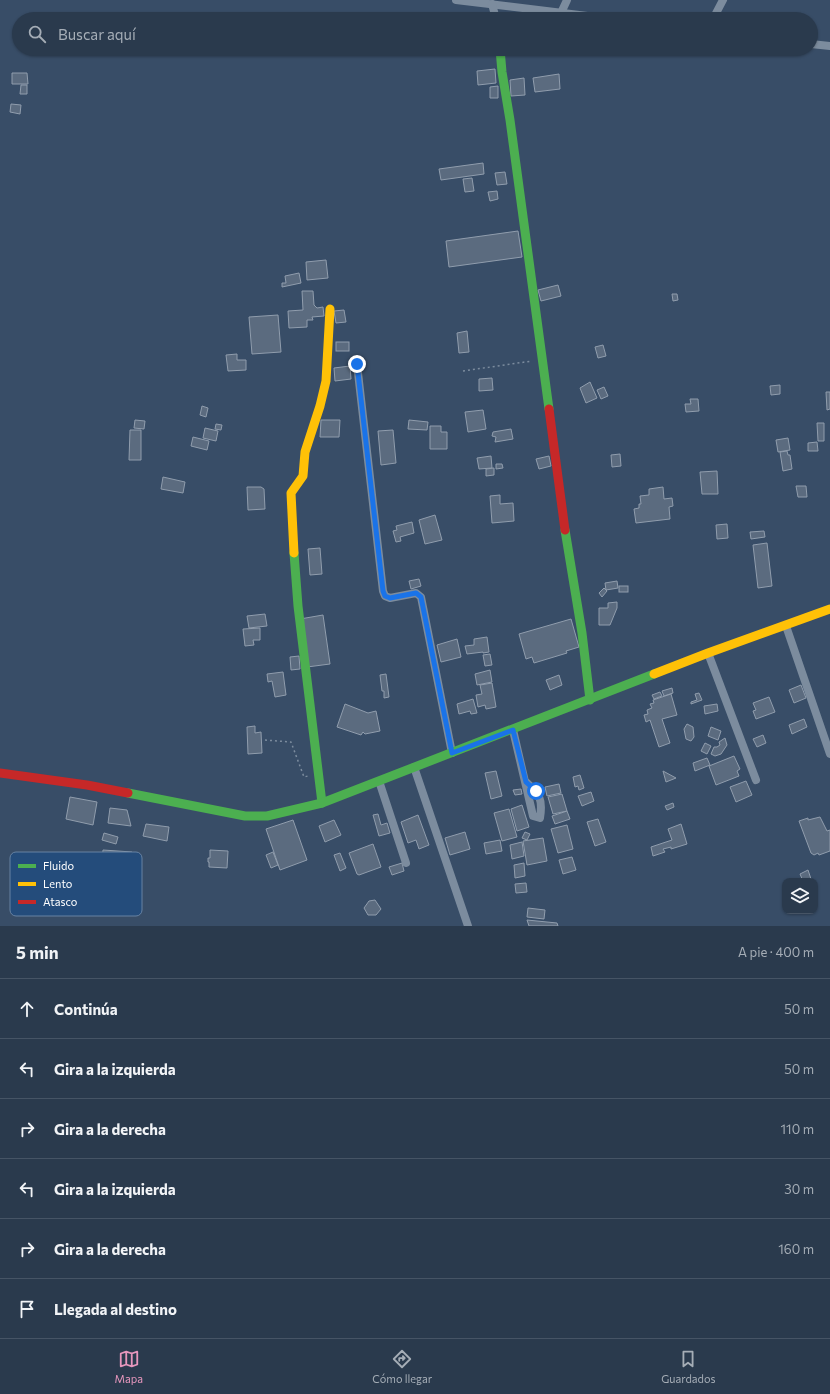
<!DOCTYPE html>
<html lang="es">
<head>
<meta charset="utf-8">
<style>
  body { margin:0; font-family:Commissioner,sans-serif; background:#364557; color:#f1f3f6 }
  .controls { position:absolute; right:12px; bottom:12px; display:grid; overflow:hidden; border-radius:8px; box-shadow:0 1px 3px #0004 }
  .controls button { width:36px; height:36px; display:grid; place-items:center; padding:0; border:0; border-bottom:1px solid #465465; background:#2a3a4d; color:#f1f3f6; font:20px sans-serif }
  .stop { position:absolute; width:12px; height:12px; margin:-9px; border:3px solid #1a73e8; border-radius:50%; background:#fff }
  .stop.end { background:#1a73e8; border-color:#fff; box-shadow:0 1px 4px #0008 }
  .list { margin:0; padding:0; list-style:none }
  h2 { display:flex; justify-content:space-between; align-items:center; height:52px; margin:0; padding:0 16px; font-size:17px }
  h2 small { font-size:13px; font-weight:400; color:#a5adb6 }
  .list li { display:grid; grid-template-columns:26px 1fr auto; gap:12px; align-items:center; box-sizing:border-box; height:60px; padding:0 16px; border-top:1px solid #465465 }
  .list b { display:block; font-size:15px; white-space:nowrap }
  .list em { font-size:13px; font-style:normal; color:#a5adb6 }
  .icon { flex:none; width:22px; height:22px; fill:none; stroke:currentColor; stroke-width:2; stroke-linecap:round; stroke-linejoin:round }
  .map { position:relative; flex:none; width:830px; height:926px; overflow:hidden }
  .search { position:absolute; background:#2a3a4d; box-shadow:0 1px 3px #0004; left:12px; right:12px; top:12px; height:44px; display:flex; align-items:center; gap:10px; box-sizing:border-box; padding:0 14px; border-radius:22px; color:#a5adb6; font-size:15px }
  .sheet { height:412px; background:#2a3a4d }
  nav { display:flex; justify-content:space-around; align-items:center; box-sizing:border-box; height:56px; border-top:1px solid #465465; background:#2a3a4d; font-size:11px; color:#a5adb6 }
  nav a { display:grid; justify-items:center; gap:2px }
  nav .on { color:#e797bd }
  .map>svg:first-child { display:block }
  .building { fill:#5b6b7f; stroke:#909dad }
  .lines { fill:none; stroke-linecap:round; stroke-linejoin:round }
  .path { stroke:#7c8c9e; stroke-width:1.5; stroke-dasharray:2 3; stroke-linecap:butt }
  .street { stroke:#7c8c9e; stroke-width:8 }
  .fast { stroke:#4caf50; stroke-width:9 }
  .slow { stroke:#ffc107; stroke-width:9 }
  .jam { stroke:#c62828; stroke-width:9 }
  .route { stroke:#1a73e8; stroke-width:5 }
  .key { fill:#244c7b; stroke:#6682a3; stroke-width:1 }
  .key-label { font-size:11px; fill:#fff }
</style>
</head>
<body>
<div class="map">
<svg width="830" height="926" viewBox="0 0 830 926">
  <rect width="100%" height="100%" fill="#384d67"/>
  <g class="building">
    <polygon points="495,69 496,83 478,85 477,71"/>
    <polygon points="12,73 27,73 28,84 12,84"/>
    <polygon points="559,74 560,89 535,92 533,78"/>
    <polygon points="524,78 525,95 511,96 510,80"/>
    <polygon points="21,85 27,85 27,94 20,94"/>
    <polygon points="498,86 498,98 490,98 490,87"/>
    <polygon points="11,104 21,105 20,114 10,112"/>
    <polygon points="483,163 484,174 441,180 439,169"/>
    <polygon points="505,172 507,184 497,185 495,173"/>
    <polygon points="472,178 474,191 465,192 463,179"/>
    <polygon points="497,191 498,199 490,201 488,192"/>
    <polygon points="518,231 522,257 449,267 446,241"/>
    <polygon points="326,260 328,278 307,280 306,262"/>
    <polygon points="299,273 301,283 282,287 282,283 286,283 285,276"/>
    <polygon points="558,285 561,296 541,301 538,290"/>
    <polygon points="302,291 313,291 314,305 317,308 323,307 324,316 312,317 313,320 307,320 307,327 289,328 288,311 303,310"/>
    <polygon points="672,294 677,294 678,300 673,301"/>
    <polygon points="344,310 346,322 336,323 334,311"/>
    <polygon points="278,315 281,352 252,354 249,317"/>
    <polygon points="467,331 469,352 459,353 457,333"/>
    <rect x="336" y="342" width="13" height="9"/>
    <polygon points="603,345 606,356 598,358 595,347"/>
    <polygon points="237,354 237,360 246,360 246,370 228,371 226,355"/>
    <polygon points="350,366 351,379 335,381 334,368"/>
    <polygon points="492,378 493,390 479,391 479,379"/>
    <polygon points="590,382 597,398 586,403 580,388"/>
    <polygon points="780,385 780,394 771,395 770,386"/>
    <polygon points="604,387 608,396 601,399 597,390"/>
    <polygon points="826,392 830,392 830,409 827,410"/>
    <polygon points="690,399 698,399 699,411 686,412 685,404 691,404"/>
    <polygon points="202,406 208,408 206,417 200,415"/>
    <polygon points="483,410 486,429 468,432 465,412"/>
    <polygon points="135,420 145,421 144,429 134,428"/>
    <polygon points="321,420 340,420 339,437 320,437"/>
    <polygon points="409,420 428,422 427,430 408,429"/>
    <polygon points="817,423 824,423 824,441 818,441"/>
    <polygon points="216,424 222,425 221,430 215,429"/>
    <polygon points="430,426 441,426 441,432 447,432 447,449 430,449"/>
    <polygon points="205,428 218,431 216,441 203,438"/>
    <polygon points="511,429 513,439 495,442 496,437 492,436 493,432"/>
    <polygon points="130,430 141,430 141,460 129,460"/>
    <polygon points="393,430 396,463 381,465 378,431"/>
    <polygon points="193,437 209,441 207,450 191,446"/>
    <polygon points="788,438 790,450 778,452 776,440"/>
    <polygon points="817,442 818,451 808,451 808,443"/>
    <polygon points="787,451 788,455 790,455 792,469 783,471 780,452"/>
    <polygon points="620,454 621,466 612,467 611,455"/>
    <polygon points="491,456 492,468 479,469 477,458"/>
    <polygon points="549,456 551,466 539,469 536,459"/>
    <polygon points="496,464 502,464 503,468 496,469"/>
    <polygon points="494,468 494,475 486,476 486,469"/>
    <polygon points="717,471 718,494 702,494 700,472"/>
    <polygon points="163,477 185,482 183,493 161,489"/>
    <polygon points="796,486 806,486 807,497 798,497"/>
    <polygon points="247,487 261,487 264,489 265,509 248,510"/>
    <polygon points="663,487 664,499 672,498 673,506 669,507 670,519 636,523 634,509 639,508 639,504 641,504 640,496 649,495 649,489"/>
    <polygon points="500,495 500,504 513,503 514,521 492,523 490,496"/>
    <polygon points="435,515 442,540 425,544 419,520"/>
    <polygon points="412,522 414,533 400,537 401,541 396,542 393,531 397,530 396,526"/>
    <polygon points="727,524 728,538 717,539 716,525"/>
    <polygon points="764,531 765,537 751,539 750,532"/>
    <polygon points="767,543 772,586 758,588 753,545"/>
    <polygon points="320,548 322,574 310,575 308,549"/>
    <polygon points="419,579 421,586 411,589 409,581"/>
    <polygon points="617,581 618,588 606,590 605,583"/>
    <rect x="619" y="586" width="9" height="6"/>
    <polygon points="604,588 607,591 602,597 599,593"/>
    <polygon points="617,602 617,608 610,625 599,625 599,608 608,608 608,603"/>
    <polygon points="265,614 267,626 249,628 247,616"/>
    <polygon points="323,615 330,664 307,667 300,619"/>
    <polygon points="571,619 579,647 566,651 567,653 534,663 532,657 526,659 519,634"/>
    <polygon points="260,628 260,640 253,640 254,645 245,646 243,629"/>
    <polygon points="487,637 489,652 483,653 483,652 467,654 465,646 474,645 474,639"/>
    <polygon points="457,639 461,657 441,662 437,645"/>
    <polygon points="490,654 492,665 485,666 483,655"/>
    <polygon points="299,656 300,669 291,670 290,657"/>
    <polygon points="490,670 492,682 477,685 475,674"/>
    <polygon points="283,672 286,695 275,697 272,681 268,682 267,674"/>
    <polygon points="386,674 389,697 384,698 384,691 382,691 380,675"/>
    <polygon points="559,675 562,685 550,690 546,680"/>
    <polygon points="492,683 496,707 486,709 485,705 478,707 476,695 482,694 480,685"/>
    <polygon points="801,685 806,698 794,703 789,690"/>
    <polygon points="672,688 673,693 664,696 662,691"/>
    <polygon points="660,692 662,696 654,699 652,695"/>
    <polygon points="699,693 702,700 691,704 691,702 697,700 695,694"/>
    <polygon points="671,694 677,715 662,719 670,743 659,747 650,720 646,722 644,715 648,714 647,710 652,708 650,704 654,703 653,700"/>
    <polygon points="769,697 775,712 756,719 753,711 756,710 753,703"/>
    <polygon points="473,699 477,713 471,714 470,711 459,714 457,704"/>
    <polygon points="345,704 368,713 376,711 380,731 365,734 363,732 361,735 337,727"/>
    <polygon points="717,704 718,711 705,714 704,706"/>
    <polygon points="804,719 807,727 792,734 789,725"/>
    <polygon points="687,724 693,727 694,737 691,741 686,739 684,729"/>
    <polygon points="255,726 255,733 261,732 262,753 248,754 247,727"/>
    <polygon points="711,727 721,731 718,740 708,736"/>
    <polygon points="763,735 766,743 757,747 753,739"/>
    <polygon points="725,738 727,745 721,754 715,756 711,754 714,747 717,747 720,745 719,742"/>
    <polygon points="705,743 711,746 707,754 701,751"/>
    <polygon points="734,756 740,769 737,771 739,776 716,785 709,766"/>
    <polygon points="707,758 710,765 695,771 693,763"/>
    <polygon points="496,771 502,796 491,799 485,773"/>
    <polygon points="663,771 676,778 666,782"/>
    <polygon points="580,775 584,788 579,790 578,786 575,787 573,777"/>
    <polygon points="746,781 752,795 736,802 730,787"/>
    <polygon points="559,784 561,793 547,796 545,787"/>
    <polygon points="521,789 522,794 515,795 513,790"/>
    <polygon points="591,792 594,801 582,806 578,796"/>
    <polygon points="562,794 567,811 553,814 548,797"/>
    <polygon points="70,797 97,802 93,825 66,819"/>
    <polygon points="673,803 674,807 667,810 665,806"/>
    <polygon points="522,805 529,827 517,831 511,809"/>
    <polygon points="110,808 127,810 131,826 108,823"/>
    <polygon points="509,809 517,837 502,841 494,813"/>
    <polygon points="567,811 570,819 555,824 552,816"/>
    <polygon points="378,814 381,825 387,823 390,833 379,836 373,815"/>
    <polygon points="418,815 429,845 419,849 416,840 408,843 401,822"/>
    <polygon points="820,817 827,831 830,830 830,851 819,855 818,853 814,855 811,853 799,821 808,818 808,820"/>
    <polygon points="598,819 606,842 595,846 587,822"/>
    <polygon points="293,820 307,860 280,870 266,829"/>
    <polygon points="334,820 341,835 325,842 319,826"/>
    <polygon points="146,824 169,827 167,841 143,836"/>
    <polygon points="681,824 687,844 671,849 671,847 663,849 665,852 653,856 651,847 672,840 668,829"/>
    <polygon points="567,825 573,849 558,853 551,829"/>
    <polygon points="465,832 470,849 450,855 445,838"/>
    <polygon points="525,832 530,834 527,840 522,838"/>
    <polygon points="104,833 118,837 116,844 102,840"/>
    <polygon points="543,838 547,861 527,865 523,841"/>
    <polygon points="500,840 502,851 486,854 484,843"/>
    <polygon points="522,842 524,856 512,859 510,845"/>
    <polygon points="373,844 381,867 359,875 357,874 349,853"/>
    <polygon points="103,850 132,852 131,866 102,864"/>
    <polygon points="210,850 228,851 227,868 209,867 209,862 208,862 208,858 210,858"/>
    <polygon points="273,852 278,865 271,868 266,855"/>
    <polygon points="340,853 346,868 340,871 334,855"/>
    <polygon points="572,857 576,870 563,874 559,860"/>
    <polygon points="402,863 404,871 392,875 389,867"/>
    <polygon points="524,863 525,876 515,878 514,865"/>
    <polygon points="808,870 811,879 803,881 800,874"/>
    <polygon points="526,883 527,892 516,893 515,884"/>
    <polygon points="375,900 381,909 376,915 368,915 364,908 369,901"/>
    <polygon points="528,908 545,910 544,919 527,917"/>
    <polygon points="527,920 557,923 558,926 529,926"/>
  </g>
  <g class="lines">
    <g class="path">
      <polyline points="463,371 532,361"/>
      <polyline points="265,740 291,742 304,777 308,776"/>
    </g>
    <g class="street">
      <polyline points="456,0 612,19"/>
      <polyline points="492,4 496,19"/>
      <polyline points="561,13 567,0"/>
      <polyline points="713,19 723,0"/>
      <polyline points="811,44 830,46"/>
      <polyline points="357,364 383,591 385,596 390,598 416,593 421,597 452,753"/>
      <polyline points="786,626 830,754"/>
      <polyline points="708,653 756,780"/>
      <path d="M 513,730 L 533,816 L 540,818 C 543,799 540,795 526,782"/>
      <polyline points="414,767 468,926"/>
      <polyline points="379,781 406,863"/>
    </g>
    <g class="fast">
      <polyline points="500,49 502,72 510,120 549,409"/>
      <polyline points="565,530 582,633 590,700"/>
      <polyline points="294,553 298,606 322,803"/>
      <polyline points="128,793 245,816 267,816 322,803 654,674"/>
    </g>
    <g class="slow">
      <polyline points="294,553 291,493 303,476 305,452 320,406 326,381 330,309"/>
      <polyline points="654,674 708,653 830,609"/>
    </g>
    <g class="jam">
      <polyline points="549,409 565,530"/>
      <polyline points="0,773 87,785 128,793"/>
    </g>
  </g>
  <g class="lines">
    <polyline class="route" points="357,364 383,591 385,596 390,598 416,593 421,597 452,753 513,730 526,782 536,791"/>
  </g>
  <rect x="10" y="852" width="132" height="64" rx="6" class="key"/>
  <rect x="18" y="864" width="18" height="4" fill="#4caf50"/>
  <rect x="18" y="882" width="18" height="4" fill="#ffc107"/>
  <rect x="18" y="900" width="18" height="4" fill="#c62828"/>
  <g class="key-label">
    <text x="43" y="870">Fluido</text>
    <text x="43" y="888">Lento</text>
    <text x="43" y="906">Atasco</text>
  </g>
</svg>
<div class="controls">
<button><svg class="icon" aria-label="layers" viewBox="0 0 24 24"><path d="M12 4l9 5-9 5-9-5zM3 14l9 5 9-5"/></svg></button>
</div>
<div class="stop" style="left:536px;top:791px"></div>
<div class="stop end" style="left:357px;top:364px"></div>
<div class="search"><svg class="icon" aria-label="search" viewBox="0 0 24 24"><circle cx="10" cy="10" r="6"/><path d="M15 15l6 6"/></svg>Buscar aquí</div>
</div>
<section class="sheet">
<h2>5 min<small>A pie · 400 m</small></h2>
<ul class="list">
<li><svg class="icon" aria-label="ahead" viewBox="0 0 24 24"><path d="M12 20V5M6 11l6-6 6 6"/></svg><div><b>Continúa</b></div><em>50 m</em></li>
<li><svg class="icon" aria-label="left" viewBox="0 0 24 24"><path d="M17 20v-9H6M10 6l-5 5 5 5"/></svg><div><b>Gira a la izquierda</b></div><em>50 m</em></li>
<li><svg class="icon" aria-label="right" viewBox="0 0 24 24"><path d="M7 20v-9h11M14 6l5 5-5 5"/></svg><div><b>Gira a la derecha</b></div><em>110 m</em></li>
<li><svg class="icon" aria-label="left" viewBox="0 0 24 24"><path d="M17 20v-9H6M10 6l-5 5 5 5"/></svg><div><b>Gira a la izquierda</b></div><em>30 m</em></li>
<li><svg class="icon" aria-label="right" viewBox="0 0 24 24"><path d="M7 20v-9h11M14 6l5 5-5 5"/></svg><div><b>Gira a la derecha</b></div><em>160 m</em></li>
<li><svg class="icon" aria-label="arrive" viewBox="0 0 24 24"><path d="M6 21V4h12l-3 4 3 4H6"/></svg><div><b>Llegada al destino</b></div></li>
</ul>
</section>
<nav>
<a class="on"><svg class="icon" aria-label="map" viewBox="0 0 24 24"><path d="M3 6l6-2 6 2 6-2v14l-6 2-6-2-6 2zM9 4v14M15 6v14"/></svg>Mapa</a>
<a><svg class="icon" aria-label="directions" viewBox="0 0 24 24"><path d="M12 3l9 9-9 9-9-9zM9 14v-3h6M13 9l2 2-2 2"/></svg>Cómo llegar</a>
<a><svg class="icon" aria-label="saved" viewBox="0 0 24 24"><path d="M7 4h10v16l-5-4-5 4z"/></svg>Guardados</a>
</nav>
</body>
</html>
